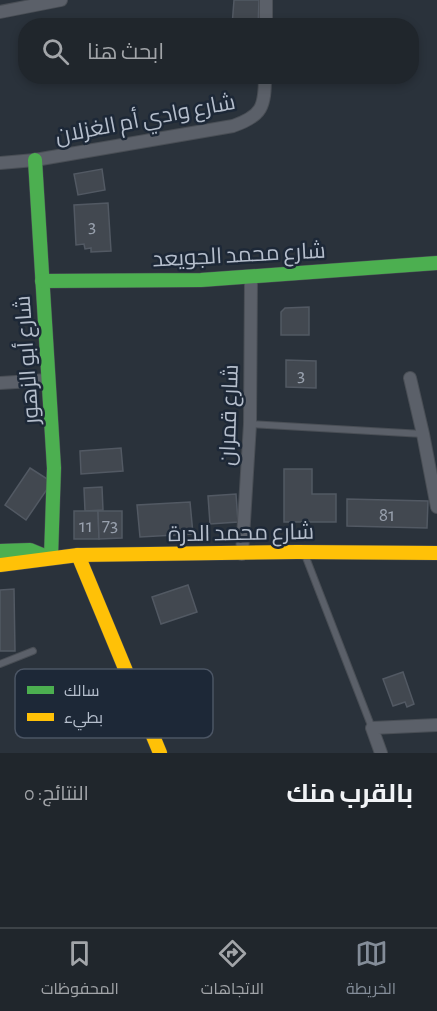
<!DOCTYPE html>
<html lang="ar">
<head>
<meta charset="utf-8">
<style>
  body { margin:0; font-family:"Alegreya Sans",Cairo,sans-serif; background:#282e34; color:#f1f3f6; direction:rtl }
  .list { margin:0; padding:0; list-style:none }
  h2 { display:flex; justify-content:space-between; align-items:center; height:78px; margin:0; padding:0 24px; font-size:26px }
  h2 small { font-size:20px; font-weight:400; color:#a2a5a9 }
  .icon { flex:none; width:33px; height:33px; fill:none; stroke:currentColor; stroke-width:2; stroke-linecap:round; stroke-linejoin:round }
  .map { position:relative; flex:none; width:437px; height:753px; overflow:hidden; direction:ltr }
  .search { position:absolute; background:#20262c; box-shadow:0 3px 9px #0003; left:18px; right:18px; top:18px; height:66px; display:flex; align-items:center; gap:15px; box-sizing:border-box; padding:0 21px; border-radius:24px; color:#a2a5a9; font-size:22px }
  .sheet { height:174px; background:#20262c }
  nav { display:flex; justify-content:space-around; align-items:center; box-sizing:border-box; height:84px; border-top:2px solid #3d4348; background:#20262c; font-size:16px; color:#a2a5a9 }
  nav a { display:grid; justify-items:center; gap:3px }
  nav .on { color:#848d99 }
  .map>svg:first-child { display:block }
  .building { fill:#424850; stroke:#525963; stroke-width:1.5 }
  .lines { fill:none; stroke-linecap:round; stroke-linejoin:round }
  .lane-casing { stroke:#494e55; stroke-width:8 }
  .street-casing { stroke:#494e55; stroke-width:14 }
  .fast-casing { stroke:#494e55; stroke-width:15 }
  .slow-casing { stroke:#494e55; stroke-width:15 }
  .lane { stroke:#5b6069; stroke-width:6 }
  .street { stroke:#5b6069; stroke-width:12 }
  .fast { stroke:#4caf50; stroke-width:14 }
  .slow { stroke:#ffc107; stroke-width:14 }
  .labels { text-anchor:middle; stroke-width:5; stroke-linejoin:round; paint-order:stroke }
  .number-label { font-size:20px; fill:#98a0ad }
  .street-label { font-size:22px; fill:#b5becc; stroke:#1d2837 }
  .key { fill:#1d2837; stroke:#4b5564; stroke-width:1.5 }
  .key-label { font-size:16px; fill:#b5becc }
</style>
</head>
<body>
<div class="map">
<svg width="437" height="753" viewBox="0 0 437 753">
  <rect width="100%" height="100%" fill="#2a323b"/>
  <g class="building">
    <polygon points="234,0 259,0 258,26 232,26"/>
    <polygon points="102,169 105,190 78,195 74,174"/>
    <polygon points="108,203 111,251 91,252 91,248 85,249 84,244 76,245 74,205"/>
    <polygon points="309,307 309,335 281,335 281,312 285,308"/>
    <polygon points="286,360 316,361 316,388 286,387"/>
    <polygon points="121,448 123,471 81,474 80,451"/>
    <polygon points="30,468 52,482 26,520 5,505"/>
    <polygon points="284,469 312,469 312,494 336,494 336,522 284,522"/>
    <polygon points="102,487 103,510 85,511 84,488"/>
    <polygon points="236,494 238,522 210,524 208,496"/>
    <polygon points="347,499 428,501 427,528 347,526"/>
    <polygon points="190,502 193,534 140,537 137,505"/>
    <polygon points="74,511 98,511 99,539 74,539"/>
    <polygon points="98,511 122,511 122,538 99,539"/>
    <polygon points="188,585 197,612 161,624 152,597"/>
    <polygon points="14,589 15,651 0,651 0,590"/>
    <polygon points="403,672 414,704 407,707 405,702 393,706 383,679"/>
  </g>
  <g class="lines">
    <defs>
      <g id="lane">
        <polyline points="250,424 423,434"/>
        <polyline points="305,555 372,728"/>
        <polyline points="0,664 33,651"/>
        <polyline points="70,726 105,723 142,713"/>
      </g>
      <g id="street">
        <polyline points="0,12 61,0"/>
        <polyline points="266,26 266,0"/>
        <path d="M 0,163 L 35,160 L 233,126 C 262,116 265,107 265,76"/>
        <polyline points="410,378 423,434 437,507"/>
        <polyline points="0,383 47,380"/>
        <polyline points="242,554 250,424 251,278"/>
        <polyline points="381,753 372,728 437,725"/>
      </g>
      <g id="fast">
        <polyline points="35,160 54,468 51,557"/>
        <polyline points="42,281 201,280 437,263"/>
        <polyline points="0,551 30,550 47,557"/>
      </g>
      <g id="slow">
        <polyline points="78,555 160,753"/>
        <polyline points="0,565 78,555 297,552 437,553"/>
      </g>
    </defs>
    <use href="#lane" class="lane-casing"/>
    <use href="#street" class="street-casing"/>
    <use href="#fast" class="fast-casing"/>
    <use href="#slow" class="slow-casing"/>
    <use href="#lane" class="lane"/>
    <use href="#street" class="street"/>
    <use href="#fast" class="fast"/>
    <use href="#slow" class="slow"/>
  </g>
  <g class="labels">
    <g class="number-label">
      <text x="92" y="232">3</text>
      <text x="301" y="381">3</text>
      <text x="387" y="521">81</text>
      <text x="110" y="531">73</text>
      <text x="86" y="532">11</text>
    </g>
    <g class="street-label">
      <text transform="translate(145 118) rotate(-11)" y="8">شارع وادي أم الغزلان</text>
      <text transform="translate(239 254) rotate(-3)" y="8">شارع محمد الجويعد</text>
      <text transform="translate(26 360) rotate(-94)" y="8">شارع أبو الزهور</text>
      <text transform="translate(228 415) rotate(-88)" y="8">شارع قمران</text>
      <text transform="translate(241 532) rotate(-1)" y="8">شارع محمد الدرة</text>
    </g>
  </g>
  <rect x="15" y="669" width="198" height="69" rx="9" class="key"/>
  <rect x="27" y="686" width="27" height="8" fill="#4caf50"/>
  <rect x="27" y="713" width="27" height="8" fill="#ffc107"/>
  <g class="key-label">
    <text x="64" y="696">سالك</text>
    <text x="64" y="723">بطيء</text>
  </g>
</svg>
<div class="search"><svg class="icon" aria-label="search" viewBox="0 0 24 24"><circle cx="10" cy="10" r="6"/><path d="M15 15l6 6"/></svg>ابحث هنا</div>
</div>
<section class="sheet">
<h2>بالقرب منك<small>النتائج: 0</small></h2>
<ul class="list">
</ul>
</section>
<nav>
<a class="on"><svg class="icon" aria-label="map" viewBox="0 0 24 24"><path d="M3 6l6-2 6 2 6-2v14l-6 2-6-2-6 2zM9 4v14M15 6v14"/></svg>الخريطة</a>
<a><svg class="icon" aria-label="directions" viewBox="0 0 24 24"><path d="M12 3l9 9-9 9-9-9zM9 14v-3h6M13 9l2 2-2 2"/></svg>الاتجاهات</a>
<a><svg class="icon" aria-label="saved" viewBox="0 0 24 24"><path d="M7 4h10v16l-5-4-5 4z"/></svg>المحفوظات</a>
</nav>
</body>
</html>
